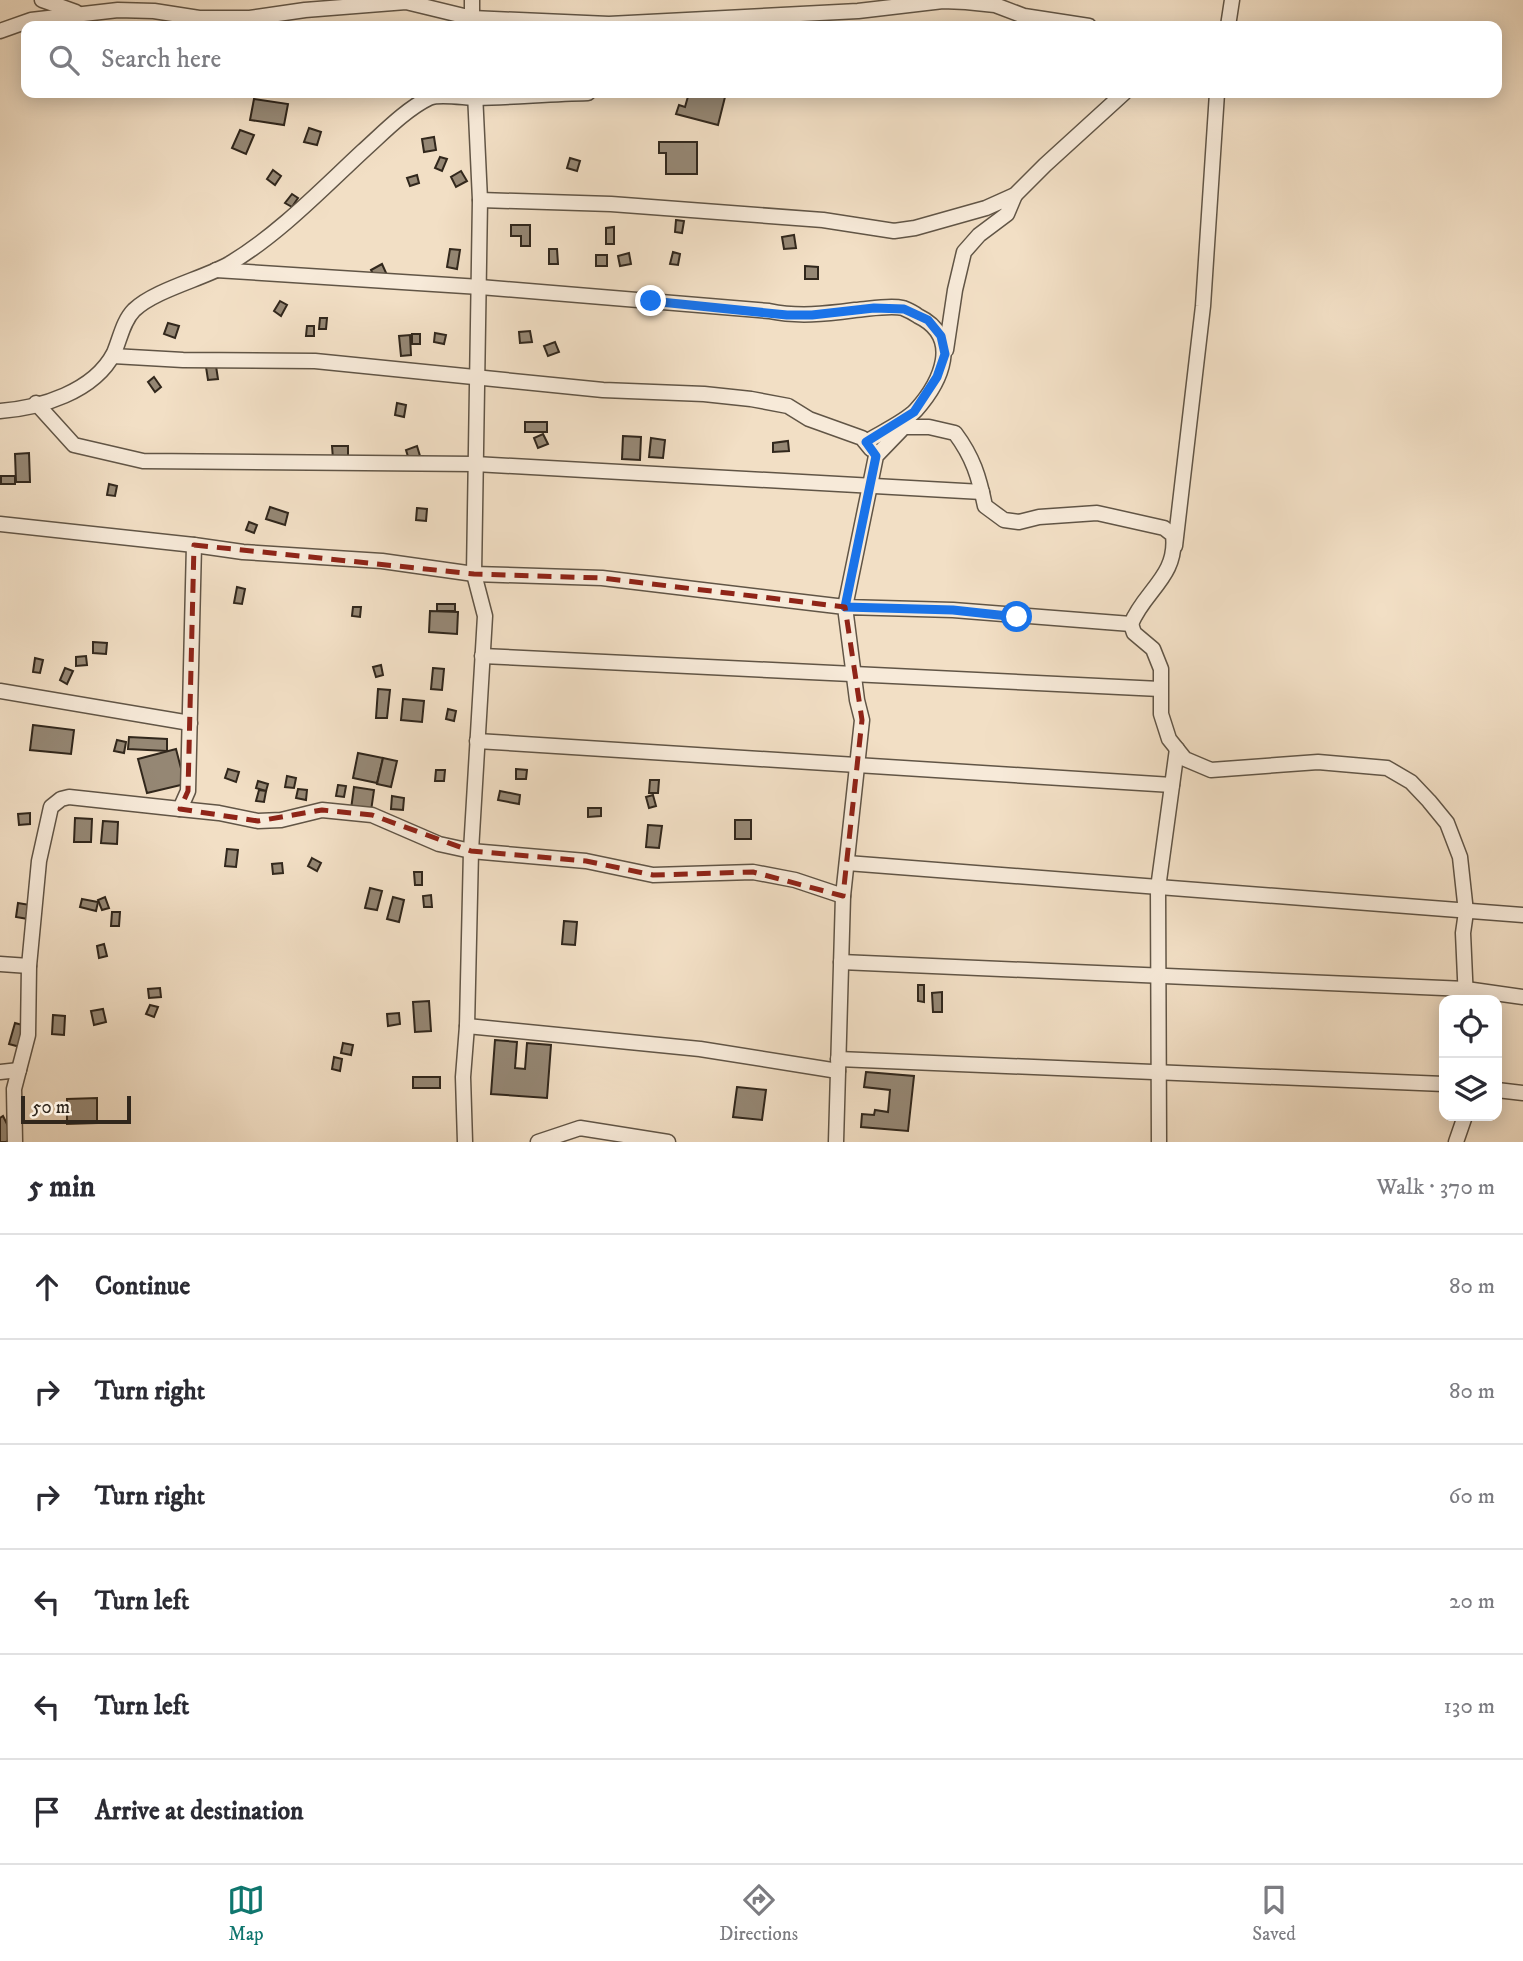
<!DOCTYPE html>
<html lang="en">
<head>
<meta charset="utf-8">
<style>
  body { margin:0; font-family:"IM FELL DW Pica",serif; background:#f7f7f7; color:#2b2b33 }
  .controls { position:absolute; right:21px; bottom:21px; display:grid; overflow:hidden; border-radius:14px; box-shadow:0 4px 18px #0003 }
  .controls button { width:63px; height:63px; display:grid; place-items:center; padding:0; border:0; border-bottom:2px solid #e1e1e2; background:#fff; color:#2b2b33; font:35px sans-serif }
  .scale { position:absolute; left:21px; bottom:18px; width:110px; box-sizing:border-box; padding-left:7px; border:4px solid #31271c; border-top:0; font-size:19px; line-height:24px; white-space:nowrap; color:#31271c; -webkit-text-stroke:5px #f7ead9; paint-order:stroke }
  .stop { position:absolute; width:21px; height:21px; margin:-16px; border:5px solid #1a73e8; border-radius:50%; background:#fff }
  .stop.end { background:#1a73e8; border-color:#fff; box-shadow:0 2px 7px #0008 }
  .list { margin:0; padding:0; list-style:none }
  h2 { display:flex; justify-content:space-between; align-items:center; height:91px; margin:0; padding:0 28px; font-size:30px }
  h2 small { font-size:23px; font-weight:400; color:#7c7c81 }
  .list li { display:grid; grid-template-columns:46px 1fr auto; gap:21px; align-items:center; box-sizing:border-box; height:105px; padding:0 28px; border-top:2px solid #e1e1e2 }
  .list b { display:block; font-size:26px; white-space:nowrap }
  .list em { font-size:23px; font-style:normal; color:#7c7c81 }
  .icon { flex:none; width:38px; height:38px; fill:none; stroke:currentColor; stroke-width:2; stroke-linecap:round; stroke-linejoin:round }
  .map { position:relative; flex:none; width:1523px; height:1142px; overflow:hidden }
  .search { position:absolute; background:#fff; box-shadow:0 4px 18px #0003; left:21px; right:21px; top:21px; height:77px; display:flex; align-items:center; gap:18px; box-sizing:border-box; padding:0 24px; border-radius:14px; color:#7c7c81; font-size:26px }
  .sheet { height:721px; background:#fff }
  nav { display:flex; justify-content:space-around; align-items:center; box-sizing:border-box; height:98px; border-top:2px solid #e1e1e2; background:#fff; font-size:19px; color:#7c7c81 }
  nav a { display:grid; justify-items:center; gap:4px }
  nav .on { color:#0f766e }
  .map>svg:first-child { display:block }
  .building { fill:#958774; stroke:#31271c; stroke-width:2 }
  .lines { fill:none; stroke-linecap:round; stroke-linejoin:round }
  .minor-casing { stroke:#615546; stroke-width:17 }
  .minor { stroke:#f7ead9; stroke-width:14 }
  .route { stroke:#1a73e8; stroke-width:9 }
  .marked { fill:none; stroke:#8f2418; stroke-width:5; stroke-dasharray:14 9; stroke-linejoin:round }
</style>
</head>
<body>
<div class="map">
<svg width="1523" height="1142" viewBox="0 0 1523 1142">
  <rect width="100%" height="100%" fill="#f2dfc5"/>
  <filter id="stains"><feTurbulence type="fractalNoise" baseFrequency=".00286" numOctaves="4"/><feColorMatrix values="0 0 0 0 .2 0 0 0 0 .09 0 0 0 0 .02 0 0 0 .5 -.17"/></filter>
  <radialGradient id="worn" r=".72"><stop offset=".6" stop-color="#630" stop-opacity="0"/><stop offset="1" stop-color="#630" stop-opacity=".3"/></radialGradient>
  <g class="building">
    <polygon points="87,21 87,26 62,26 61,23"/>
    <polygon points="689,93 708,93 725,97 718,125 676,114 679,105 685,107"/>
    <polygon points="254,99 288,104 284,125 250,120"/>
    <polygon points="309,128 321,132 317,145 304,142"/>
    <polygon points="240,130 254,135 246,154 232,148"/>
    <polygon points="434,137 436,150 424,152 422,139"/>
    <polygon points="659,142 697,142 697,174 666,174 666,153 659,153"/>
    <polygon points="440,157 447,159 442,171 435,168"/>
    <polygon points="570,158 580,161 577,171 567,168"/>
    <polygon points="273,170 281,176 275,185 267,179"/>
    <polygon points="461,171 467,181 456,187 451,177"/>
    <polygon points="417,175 419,183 410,186 407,178"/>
    <polygon points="292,194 298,198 292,207 285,203"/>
    <polygon points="676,220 684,221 682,233 675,232"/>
    <polygon points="511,225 530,225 530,246 521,246 521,236 511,236"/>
    <polygon points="614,227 614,244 606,244 606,228"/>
    <polygon points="794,235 796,248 784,249 782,237"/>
    <polygon points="450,249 460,250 457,269 447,267"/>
    <polygon points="549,249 557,249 558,264 549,264"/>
    <polygon points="673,252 680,254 678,265 670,264"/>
    <polygon points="629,253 631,264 620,266 618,256"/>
    <rect x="596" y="255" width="11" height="11"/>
    <polygon points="382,264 387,275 376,280 371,270"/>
    <polygon points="805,266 818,267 818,279 805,279"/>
    <polygon points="280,301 287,305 281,316 274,311"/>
    <polygon points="320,318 327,318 326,329 319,329"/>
    <polygon points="168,323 179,326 175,338 164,334"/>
    <polygon points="307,326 314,326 314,336 306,336"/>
    <polygon points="530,331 532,342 520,343 519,332"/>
    <polygon points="435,333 446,335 444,344 434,342"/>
    <rect x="412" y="334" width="8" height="10"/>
    <polygon points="410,335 411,355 401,356 399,336"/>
    <polygon points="555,342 559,352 548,356 544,346"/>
    <polygon points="216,366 218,379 208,380 206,367"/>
    <polygon points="154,377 161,387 155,392 148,382"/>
    <polygon points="397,403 406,405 404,417 395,415"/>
    <rect x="525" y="422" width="22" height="10"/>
    <polygon points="543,434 548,444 538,448 534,438"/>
    <polygon points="623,436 641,437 640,460 622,459"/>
    <polygon points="651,438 665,440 663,458 649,457"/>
    <polygon points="788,441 789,451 773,452 773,443"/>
    <polygon points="332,446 348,446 348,459 333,459"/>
    <polygon points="417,446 420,456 409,460 406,450"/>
    <polygon points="29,453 30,482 16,482 15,454"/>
    <rect x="1" y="476" width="14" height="8"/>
    <polygon points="109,484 117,486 115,496 107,495"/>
    <polygon points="270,507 288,513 285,525 266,519"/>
    <polygon points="417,508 427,509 426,521 416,520"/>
    <polygon points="249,522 257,525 254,533 246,530"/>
    <polygon points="237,587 245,589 242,604 234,603"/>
    <rect x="437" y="604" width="18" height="7"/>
    <polygon points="353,607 361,607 360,617 352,616"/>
    <polygon points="430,611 458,612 457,634 429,632"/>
    <polygon points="93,642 107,643 106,654 93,653"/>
    <polygon points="86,656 87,665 76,666 76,657"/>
    <polygon points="35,658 43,660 40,673 33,672"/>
    <polygon points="381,665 383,675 376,677 373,667"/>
    <polygon points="65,668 73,671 67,684 60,680"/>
    <polygon points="433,668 444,669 442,690 431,689"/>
    <polygon points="378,689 390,690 387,718 376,718"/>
    <polygon points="403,699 424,701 422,722 401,720"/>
    <polygon points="448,709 456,711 454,721 446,719"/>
    <polygon points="33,725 74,730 71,754 30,750"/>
    <polygon points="129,737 167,739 167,751 128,749"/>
    <polygon points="117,740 126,742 124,753 114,751"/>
    <polygon points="176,749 185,784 147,793 138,759"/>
    <polygon points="358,753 383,758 377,783 353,778"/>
    <polygon points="383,758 397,761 391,787 377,784"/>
    <polygon points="228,769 239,772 236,782 225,778"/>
    <polygon points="516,769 527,770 526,779 516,779"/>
    <polygon points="436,770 445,770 444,781 435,781"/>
    <polygon points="287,776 296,778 294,788 285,787"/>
    <polygon points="650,780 659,780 658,793 649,793"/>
    <polygon points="258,781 268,784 266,791 256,788"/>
    <polygon points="338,785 346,786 344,797 336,796"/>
    <polygon points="354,787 374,790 371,811 351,809"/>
    <polygon points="298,789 307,790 306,800 296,798"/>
    <polygon points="259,790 266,791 264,802 256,801"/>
    <polygon points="500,791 520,795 519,804 498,800"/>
    <polygon points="653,795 656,806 649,808 646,797"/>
    <polygon points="392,796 404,798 403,810 391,809"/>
    <polygon points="588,808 601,808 601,816 588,817"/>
    <polygon points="30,813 30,824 19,825 18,814"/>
    <polygon points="75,818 92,819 91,842 74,842"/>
    <rect x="735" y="820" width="16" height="19"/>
    <polygon points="103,821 118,822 117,844 101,843"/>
    <polygon points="648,825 662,826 659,848 646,847"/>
    <polygon points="227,849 238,850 236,867 225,866"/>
    <polygon points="312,858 321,863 317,871 308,866"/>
    <polygon points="282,863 283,873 273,874 272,864"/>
    <polygon points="414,872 422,872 422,885 415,885"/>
    <polygon points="370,888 382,891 377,910 365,908"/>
    <polygon points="431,895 432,907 424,907 423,896"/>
    <polygon points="105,897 109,908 102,910 98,900"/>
    <polygon points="393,897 404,900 399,922 387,919"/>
    <polygon points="82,899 98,902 96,911 80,907"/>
    <polygon points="18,903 30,905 28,919 16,917"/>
    <polygon points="112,912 120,912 119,926 111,926"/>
    <polygon points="564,921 577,922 575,945 562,944"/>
    <polygon points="104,944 107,956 99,958 97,946"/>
    <polygon points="918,985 924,985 924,1002 918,1001"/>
    <polygon points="160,988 161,997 149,998 148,989"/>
    <polygon points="942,992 942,1012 933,1012 932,993"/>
    <polygon points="429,1001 431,1031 415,1032 413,1002"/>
    <polygon points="150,1005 158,1007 154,1017 146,1014"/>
    <polygon points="103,1009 106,1022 94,1025 91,1011"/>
    <polygon points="399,1013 400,1024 388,1026 387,1014"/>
    <polygon points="53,1015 65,1016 64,1035 52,1034"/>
    <polygon points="15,1023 26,1026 20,1047 9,1044"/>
    <polygon points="495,1040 517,1042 515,1068 525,1069 527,1043 551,1045 547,1098 491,1094"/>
    <polygon points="343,1043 353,1045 351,1055 341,1053"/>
    <polygon points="334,1057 342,1059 340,1071 332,1069"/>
    <polygon points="866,1072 914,1076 908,1131 861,1127 862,1114 874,1115 875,1110 888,1112 890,1090 864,1087"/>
    <rect x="413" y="1077" width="27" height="11"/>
    <polygon points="737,1087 766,1090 762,1120 733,1117"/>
    <polygon points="97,1098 97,1123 67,1124 67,1099"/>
    <polygon points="3,1116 14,1138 6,1142 0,1142 0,1118"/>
  </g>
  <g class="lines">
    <defs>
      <g id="minor">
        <polyline points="42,0 76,12"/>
        <polyline points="472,0 472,26"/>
        <polyline points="1228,26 1232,0"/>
        <polyline points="0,31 31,20 118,10 154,11 199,18 250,18 305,10 406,2 472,18 609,24 858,11 943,1 966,2 995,5 1024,16 1089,26"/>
        <polyline points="480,200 611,204 823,220 894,231 915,228 986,208 1015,195 1045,165 1124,93"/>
        <path d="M 216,270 L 480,287 L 769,311 C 798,317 825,314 855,310 C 870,309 889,305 903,308 C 908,310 914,313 918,316 C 962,337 941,382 916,410 C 905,422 880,433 866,442"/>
        <polyline points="946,350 955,290 964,252 979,235 1007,214 1015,195"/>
        <polyline points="113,356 183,360 315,361 603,390 704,394 751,399 788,406 809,419 862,438 871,449"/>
        <polyline points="36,403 74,445 143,461 475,464 982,492"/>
        <path d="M 0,411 C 40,408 94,392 114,353 C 120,339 123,321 134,310 C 155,290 202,279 229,264 C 279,234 321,190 363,151 C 382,134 406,109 429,98 C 439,93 465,98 477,98 C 514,97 551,94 588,93"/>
        <path d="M 0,524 L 194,545 L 243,552 L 382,561 L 474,574 L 602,578 L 845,607 L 876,456 L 904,427 L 929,427 L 955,433 C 973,457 979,477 985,506 L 1004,520 L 1019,522 L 1039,517 L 1097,513 L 1164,528 L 1173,535 C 1178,576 1144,591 1131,624 L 953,610 L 845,607 L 857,700 L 862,720 L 843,896 L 836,1142"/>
        <polyline points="194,545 188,791 180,809 219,813 258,821 281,820 322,810 372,815 439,844 471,851 586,861 653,875 753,872 795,880 843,896"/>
        <polyline points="1175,546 1203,306 1217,93"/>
        <polyline points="1131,624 1134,633 1153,649 1161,669 1161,714 1169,739 1185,759 1211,770 1318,762 1387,768 1411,782 1429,801 1447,823 1460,857 1466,912 1463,933 1466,1000"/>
        <polyline points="482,656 1160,689"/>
        <polyline points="0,691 190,723"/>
        <polyline points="477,741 1172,785"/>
        <polyline points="847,863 1523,915"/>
        <polyline points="841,962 1466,989 1523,997"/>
        <polyline points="0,964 29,966"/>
        <polyline points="467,1026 700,1049 838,1071"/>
        <polyline points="838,1059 1444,1084"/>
        <polyline points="0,1072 19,1070"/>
        <polyline points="1497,1090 1523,1093"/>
        <polyline points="15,1142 14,1089 28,1035 29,966 39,861 51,807 61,799 69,797 180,809"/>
        <polyline points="465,1142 463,1077 467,1026 471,851 485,616 474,574 480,200 475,93"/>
        <polyline points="538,1142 580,1128 668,1142"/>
        <polyline points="1159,1142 1158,888 1177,749"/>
        <polyline points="1456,1142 1465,1116"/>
      </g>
    </defs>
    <use href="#minor" class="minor-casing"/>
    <use href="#minor" class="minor"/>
  </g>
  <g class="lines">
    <polyline class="route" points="651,301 787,315 812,315 874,308 904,309 928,320 941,336 945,354 937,377 914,412 866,442 876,456 845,607 953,610 1017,617"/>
  </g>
  <path class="marked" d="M 194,545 L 474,574 L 602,578 L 845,607 L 862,720 L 843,896 L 753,872 L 653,875 L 586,861 L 471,851 L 372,815 L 322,810 L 258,821 L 180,809 L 188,791 Z"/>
  <rect width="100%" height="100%" filter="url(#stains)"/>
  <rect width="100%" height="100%" fill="url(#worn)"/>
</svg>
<div class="controls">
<button><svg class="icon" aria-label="locate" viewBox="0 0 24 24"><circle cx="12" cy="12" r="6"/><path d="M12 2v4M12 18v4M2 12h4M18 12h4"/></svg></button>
<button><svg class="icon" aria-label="layers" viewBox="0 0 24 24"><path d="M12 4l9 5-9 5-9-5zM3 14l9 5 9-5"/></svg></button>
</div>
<div class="scale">50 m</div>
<div class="stop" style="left:1017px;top:617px"></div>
<div class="stop end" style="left:651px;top:301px"></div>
<div class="search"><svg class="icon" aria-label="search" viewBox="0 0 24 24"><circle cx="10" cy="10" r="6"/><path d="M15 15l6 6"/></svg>Search here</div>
</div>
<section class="sheet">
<h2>5 min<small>Walk · 370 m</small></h2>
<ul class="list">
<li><svg class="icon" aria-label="ahead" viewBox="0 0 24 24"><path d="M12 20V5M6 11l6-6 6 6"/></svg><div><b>Continue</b></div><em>80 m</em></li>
<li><svg class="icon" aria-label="right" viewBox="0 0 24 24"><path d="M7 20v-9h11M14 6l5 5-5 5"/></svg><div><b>Turn right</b></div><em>80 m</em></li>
<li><svg class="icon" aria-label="right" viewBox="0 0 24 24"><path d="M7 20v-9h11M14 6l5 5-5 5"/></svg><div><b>Turn right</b></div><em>60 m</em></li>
<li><svg class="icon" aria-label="left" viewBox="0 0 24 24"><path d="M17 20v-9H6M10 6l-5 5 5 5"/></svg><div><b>Turn left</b></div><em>20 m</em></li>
<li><svg class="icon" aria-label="left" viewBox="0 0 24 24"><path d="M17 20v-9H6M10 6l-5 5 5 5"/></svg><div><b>Turn left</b></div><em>130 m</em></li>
<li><svg class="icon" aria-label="arrive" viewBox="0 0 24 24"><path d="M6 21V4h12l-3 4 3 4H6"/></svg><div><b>Arrive at destination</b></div></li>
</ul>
</section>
<nav>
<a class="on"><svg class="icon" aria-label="map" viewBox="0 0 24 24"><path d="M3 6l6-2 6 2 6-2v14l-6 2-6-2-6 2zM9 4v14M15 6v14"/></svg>Map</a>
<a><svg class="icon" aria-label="directions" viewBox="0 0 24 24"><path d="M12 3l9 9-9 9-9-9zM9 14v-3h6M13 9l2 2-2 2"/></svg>Directions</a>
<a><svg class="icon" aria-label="saved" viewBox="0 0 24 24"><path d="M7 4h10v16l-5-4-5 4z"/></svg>Saved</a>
</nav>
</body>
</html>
